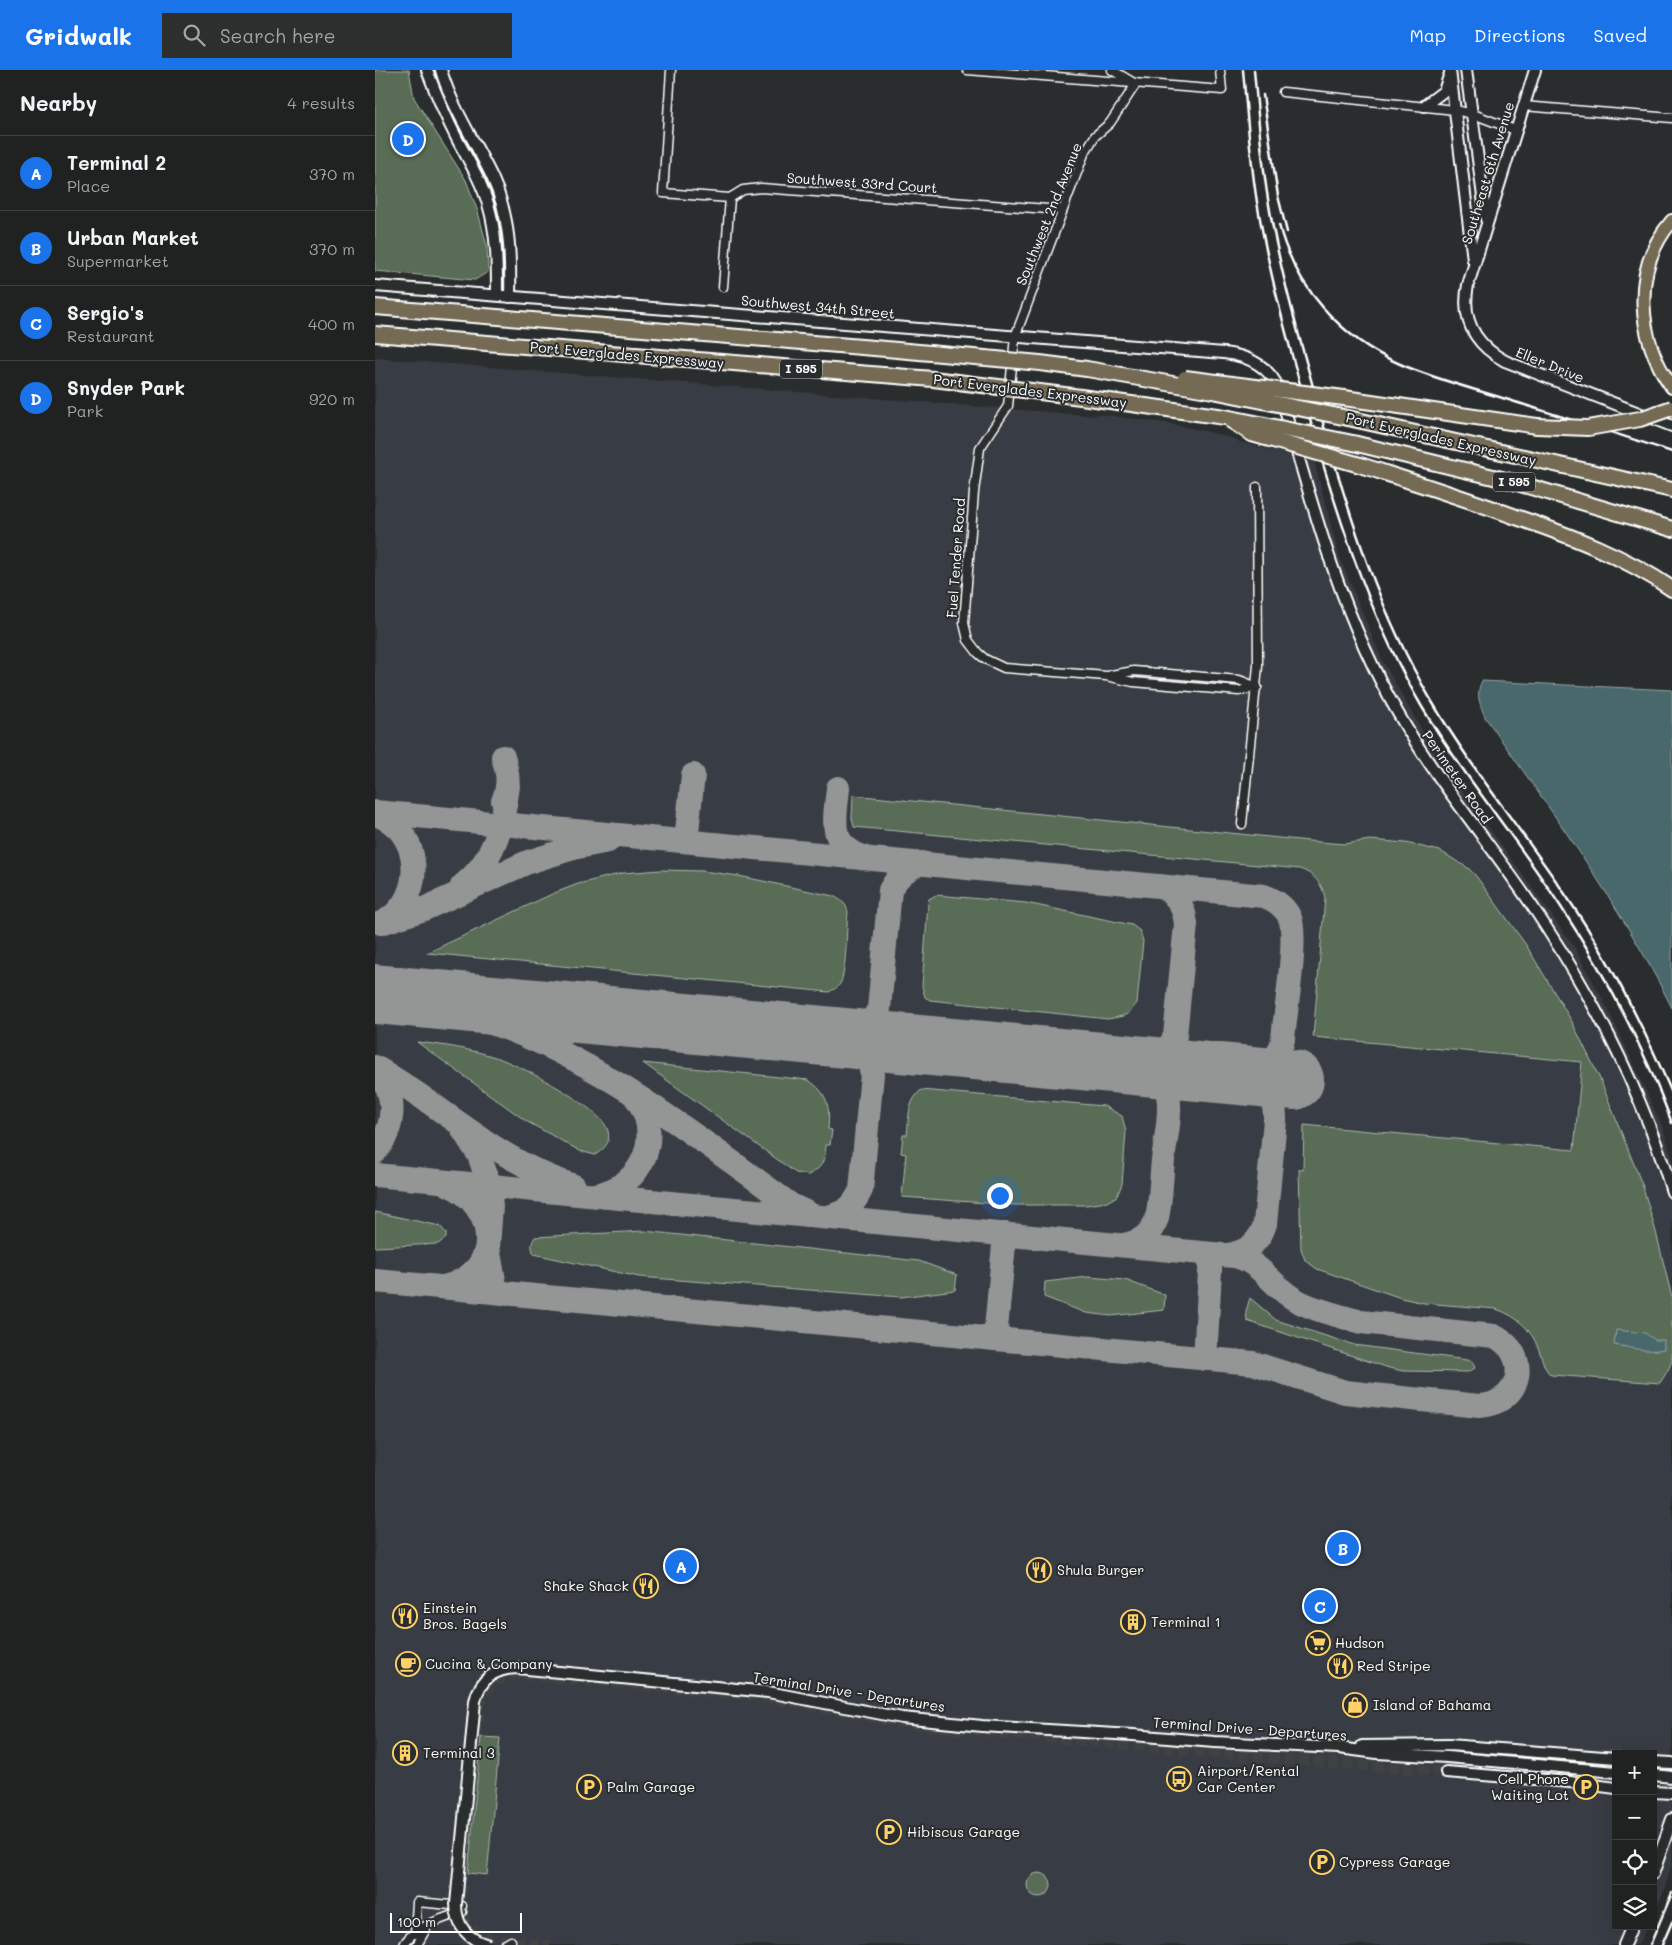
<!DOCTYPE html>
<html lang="en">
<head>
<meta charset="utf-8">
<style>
  body { margin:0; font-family:Mali,sans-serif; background:#2d2f2f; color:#f1f3f6 }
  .controls { position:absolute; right:15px; bottom:15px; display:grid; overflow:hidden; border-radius:0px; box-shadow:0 5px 20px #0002 }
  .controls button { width:45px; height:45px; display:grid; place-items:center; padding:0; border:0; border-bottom:1px solid #3d3f40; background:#202222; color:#f1f3f6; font:25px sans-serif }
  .scale { position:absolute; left:15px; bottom:12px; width:132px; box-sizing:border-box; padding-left:5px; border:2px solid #fff; border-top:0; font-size:14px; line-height:18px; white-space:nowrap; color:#fff; -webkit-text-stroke:4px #2a2d2e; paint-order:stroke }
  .you { position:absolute; left:624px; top:1125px; width:18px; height:18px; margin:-12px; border:4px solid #fff; border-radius:50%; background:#1a73e8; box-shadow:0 0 0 8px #1a73e833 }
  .badge { display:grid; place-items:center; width:32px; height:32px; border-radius:50%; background:#1a73e8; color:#fff; font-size:16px; font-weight:700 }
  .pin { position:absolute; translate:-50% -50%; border:2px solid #fff; box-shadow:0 1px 5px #0006 }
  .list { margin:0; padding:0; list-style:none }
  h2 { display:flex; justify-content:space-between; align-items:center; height:65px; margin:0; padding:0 20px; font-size:21px }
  h2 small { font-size:16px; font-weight:400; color:#a2a4a5 }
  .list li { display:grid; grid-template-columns:32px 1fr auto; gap:15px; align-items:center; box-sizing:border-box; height:75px; padding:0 20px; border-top:1px solid #3d3f40 }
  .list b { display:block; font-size:19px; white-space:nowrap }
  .list p { margin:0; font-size:16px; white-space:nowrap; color:#a2a4a5 }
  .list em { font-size:16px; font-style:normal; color:#a2a4a5 }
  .icon { flex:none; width:28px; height:28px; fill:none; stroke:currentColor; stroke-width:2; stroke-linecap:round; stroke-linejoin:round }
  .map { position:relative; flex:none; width:1297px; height:1875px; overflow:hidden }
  header { display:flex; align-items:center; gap:30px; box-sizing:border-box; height:70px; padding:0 25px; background:#1a73e8; color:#fff }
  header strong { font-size:24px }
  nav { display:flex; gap:28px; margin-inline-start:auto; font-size:18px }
  .search { width:350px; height:45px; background:#2d2f2f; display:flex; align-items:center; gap:12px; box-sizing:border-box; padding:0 18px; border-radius:0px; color:#a2a4a5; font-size:19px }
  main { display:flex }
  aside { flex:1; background:#202222 }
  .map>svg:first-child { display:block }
  .built { fill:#393e44 }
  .green { fill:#596c57; stroke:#acb6ab }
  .water { fill:#4a686c; stroke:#92a4a7 }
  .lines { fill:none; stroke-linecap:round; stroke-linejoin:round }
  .taxiway { stroke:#949696; stroke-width:24 }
  .runway { stroke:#949696; stroke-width:60 }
  .tertiary-tunnel { stroke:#3f4243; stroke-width:10; stroke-dasharray:10 5; stroke-linecap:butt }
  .minor-casing { stroke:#fff; stroke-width:11 }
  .tertiary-casing { stroke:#fff; stroke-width:14 }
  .primary-casing { stroke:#fff; stroke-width:16 }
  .motorway-casing { stroke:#fff; stroke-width:18 }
  .minor { stroke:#2a2d2e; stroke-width:8 }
  .tertiary { stroke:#2a2d2e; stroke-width:10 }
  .primary { stroke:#746b52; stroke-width:12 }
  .motorway { stroke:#746b52; stroke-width:14 }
  .rail { stroke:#fff; stroke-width:2.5 }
  .tertiary-bridge-casing { stroke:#fff; stroke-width:14; stroke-linecap:butt }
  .motorway-bridge-casing { stroke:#fff; stroke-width:18; stroke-linecap:butt }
  .tertiary-bridge { stroke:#2a2d2e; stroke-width:10 }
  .motorway-bridge { stroke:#746b52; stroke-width:14 }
  .labels { text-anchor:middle; stroke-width:4; stroke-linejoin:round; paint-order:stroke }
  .shield { fill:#2a2d2e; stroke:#bfc0c0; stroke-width:1 }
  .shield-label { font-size:12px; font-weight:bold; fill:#fff }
  .street-label { font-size:14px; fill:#fff; stroke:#2a2d2e }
  .poi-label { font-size:14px; fill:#fff; stroke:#2a2d2e; text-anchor:start }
</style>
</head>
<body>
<header>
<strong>Gridwalk</strong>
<div class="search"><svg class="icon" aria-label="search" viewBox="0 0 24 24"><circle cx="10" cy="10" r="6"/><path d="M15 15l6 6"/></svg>Search here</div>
<nav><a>Map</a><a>Directions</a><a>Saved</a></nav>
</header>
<main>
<aside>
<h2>Nearby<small>4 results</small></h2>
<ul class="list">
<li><span class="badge">A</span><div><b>Terminal 2</b><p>Place</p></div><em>370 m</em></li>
<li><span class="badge">B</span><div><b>Urban Market</b><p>Supermarket</p></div><em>370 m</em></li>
<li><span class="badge">C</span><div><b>Sergio's</b><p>Restaurant</p></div><em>400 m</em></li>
<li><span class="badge">D</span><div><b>Snyder Park</b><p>Park</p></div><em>920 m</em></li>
</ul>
</aside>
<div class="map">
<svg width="1297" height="1875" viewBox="0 0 1297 1875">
  <rect width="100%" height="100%" fill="#2a2d2e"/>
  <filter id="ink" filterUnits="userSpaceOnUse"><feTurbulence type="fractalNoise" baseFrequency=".02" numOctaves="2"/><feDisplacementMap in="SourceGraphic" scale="10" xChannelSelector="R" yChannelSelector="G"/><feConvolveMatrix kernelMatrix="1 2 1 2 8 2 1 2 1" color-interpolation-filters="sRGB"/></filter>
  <g filter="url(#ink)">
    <polygon class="built" points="0,288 721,346 721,344 791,353 834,362 863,370 864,372 939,391 964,486 1007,590 1058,680 1198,875 1232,937 1288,1058 1297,1087 1297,1794 1289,1821 1278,1844 1278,1684 1241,1684 1241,1856 1272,1856 1263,1875 0,1875"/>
    <g class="green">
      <polygon points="0,0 34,0 39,28 91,110 103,142 112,176 113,202 100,210 0,201"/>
      <path d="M 478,725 L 944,772 L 970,774 L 995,770 L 1031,773 L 1065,781 L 1093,798 L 1101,806 L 1151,875 L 1196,950 L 1225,1009 L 1268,1117 L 1281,1162 L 1297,1228 L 1297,1291 L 1293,1300 L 1285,1313 L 1176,1305 C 1169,1299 1168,1291 1165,1283 C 1158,1261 1144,1247 1121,1239 L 1049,1233 L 1026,1228 L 942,1199 L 930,1190 L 926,1179 L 924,1099 L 928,1099 L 929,1055 L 1199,1080 L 1207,992 L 938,967 L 950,828 C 947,813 939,804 925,799 L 479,757 L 477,748 Z"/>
      <path d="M 286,800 L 327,801 L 364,806 L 458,826 C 466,830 471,833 473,842 C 471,860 472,896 466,912 C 463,918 459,919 454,922 L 52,883 L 177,824 L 203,814 L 248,803 Z"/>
      <polygon points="561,825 651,833 757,855 765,861 768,871 762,933 754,943 748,946 733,949 555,930 550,927 547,916 553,834 554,829"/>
      <path d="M 42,972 C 69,975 95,979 120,987 C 143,994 228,1038 233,1061 C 236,1073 229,1079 220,1085 L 205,1081 L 151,1051 Z"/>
      <path d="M 268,993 L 433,1010 C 453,1023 455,1036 453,1059 L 457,1060 L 455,1075 L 451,1075 C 450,1090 447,1099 433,1105 L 421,1103 Z"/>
      <path d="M 546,1020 L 729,1036 L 747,1046 L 751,1062 L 747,1114 L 742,1126 L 732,1132 L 711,1135 L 639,1135 L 527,1127 L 531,1084 L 526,1083 L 528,1065 L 532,1065 C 534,1047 532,1033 546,1020 Z"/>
      <polygon points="0,1142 65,1156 71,1163 71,1168 63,1174 0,1177"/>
      <path d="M 269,1161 L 544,1191 L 582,1205 L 580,1220 L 526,1227 L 264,1207 L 159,1184 C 156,1177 156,1173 160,1167 Z"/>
      <polygon points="713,1207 750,1210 790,1225 789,1240 736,1246 711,1243 669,1227 670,1212"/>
      <polygon points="875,1228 901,1250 979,1275 1092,1290 1097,1291 1100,1298 1093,1302 1028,1301 1014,1298 872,1251 871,1241"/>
      <polygon points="106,1667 125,1668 112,1805 93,1803"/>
      <circle cx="664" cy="1815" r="12"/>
    </g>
    <g class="water">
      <path d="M 1107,611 L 1297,620 L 1297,938 C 1246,835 1176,741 1110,647 C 1105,634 1100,624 1107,611 Z"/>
      <path d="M 1241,1260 L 1270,1263 L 1280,1270 L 1289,1270 L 1289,1279 C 1273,1283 1255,1277 1239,1275 Z"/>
    </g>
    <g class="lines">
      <g class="taxiway">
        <path d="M 463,718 C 460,750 452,774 488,787"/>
        <path d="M 128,731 C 135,715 133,703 128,687"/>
        <path d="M 0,742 L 889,826 C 900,830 910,837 915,848 C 923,869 910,943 908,969 C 904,992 887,1000 866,1005"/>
        <path d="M 0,744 C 47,759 51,825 12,850"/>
        <polyline points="311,771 318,705"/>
        <path d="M 87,816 C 119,792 128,754 133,716"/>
        <polyline points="6,853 49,839 153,792 198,778 233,771"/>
        <path d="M 0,925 C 46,934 92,943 136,960 C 240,1001 327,1071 416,1135 L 433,1143"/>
        <path d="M 452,966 C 477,972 492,976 497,1004 L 486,1120 C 477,1138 471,1142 452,1147"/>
        <path d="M 456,966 C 478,964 493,959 504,939 L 515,820 C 523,806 532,798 547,793"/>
        <path d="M 761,996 L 784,986 L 794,977 L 800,966 L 811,854 C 809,835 801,824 785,816"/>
        <path d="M 0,997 C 67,1035 124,1093 199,1116"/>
        <path d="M 0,999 C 23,1022 21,1058 0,1082"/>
        <polyline points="88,1060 104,1085 113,1111 116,1136 113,1177 121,1222"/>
        <path d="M 0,1105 L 859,1186 C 884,1191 896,1214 916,1227 C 934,1239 965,1246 986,1252 L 1119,1266 C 1157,1284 1147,1334 1104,1336 L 970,1322 L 878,1293 L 0,1211"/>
        <path d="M 220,1125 C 269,1117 290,1063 259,1025"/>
        <path d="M 748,1175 C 765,1172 776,1165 782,1148 C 786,1129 786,1109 788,1090 C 790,1072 798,1038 792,1022 C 786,1008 775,1000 761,996"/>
        <path d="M 852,1185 C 872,1182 884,1173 890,1154 L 900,1050 C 901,1026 888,1012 866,1005"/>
        <path d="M 69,1217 C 129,1203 123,1135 72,1114"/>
        <polyline points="620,1269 630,1164"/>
        <polyline points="830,1289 836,1184"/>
      </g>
      <polyline class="runway" points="0,924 919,1010"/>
      <g class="tertiary-tunnel">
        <path d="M 103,1652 C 106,1624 115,1604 147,1605 L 387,1627 L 538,1655 L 916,1690 L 1071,1702"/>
        <path d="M 88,1816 C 87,1825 85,1835 88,1844 C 98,1875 147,1872 175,1875"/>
      </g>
      <defs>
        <g id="minor">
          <polyline points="296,0 288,123 355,128 368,120 386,118 687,140"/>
          <polyline points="592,0 847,20 845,0"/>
          <polyline points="737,0 759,13"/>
          <polyline points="761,14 735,53 720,66 709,84 640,267 633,336 605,378 599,422 589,553 593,570 603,583 610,589 629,598 731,606 758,612 864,621 882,617"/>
          <polyline points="908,22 1080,40 1098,44 1140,60"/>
          <polyline points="1148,36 1297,48"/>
          <polyline points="348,217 355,128"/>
          <polyline points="736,605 759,601 864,610 882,617"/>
          <polyline points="867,754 883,596 882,417"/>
          <polyline points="40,1864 42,1832 87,1836"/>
          <path d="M 29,1875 C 36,1858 71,1847 87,1842"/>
          <polyline points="42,1875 51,1859"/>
          <polyline points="129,1875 136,1871"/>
        </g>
        <g id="tertiary">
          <path d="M 52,0 C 61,24 71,48 83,71 C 94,91 106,111 113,134 C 122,164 122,194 122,225"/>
          <path d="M 66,0 C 77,38 100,71 117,107 C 135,145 136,185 135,227"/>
          <polyline points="1075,0 1098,190"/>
          <polyline points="1091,0 1111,149"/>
          <path d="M 1160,0 L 1093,215 C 1086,249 1099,274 1130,291 L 1297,356"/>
          <polyline points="1049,36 1069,21 1074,6"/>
          <path d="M 0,216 L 849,283 C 874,286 894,296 904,319 C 936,431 965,544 1024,645 C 1067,720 1125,784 1171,857 C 1224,938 1269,1028 1297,1122"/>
          <polyline points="987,1676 1074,1675 1241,1688"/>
          <polyline points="964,1678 1002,1683 1072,1687 1241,1702"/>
          <polyline points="1278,1692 1297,1693"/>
          <polyline points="1071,1702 1195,1712 1241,1718"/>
          <polyline points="1278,1705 1297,1707"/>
          <polyline points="1278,1722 1297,1723"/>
          <polyline points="1278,1804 1297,1749"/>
          <polyline points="1249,1875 1257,1856"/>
        </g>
        <path id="primary" d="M 1297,151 C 1256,198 1262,269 1297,317"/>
        <g id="motorway">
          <polyline points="969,328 1162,356"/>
          <polyline points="973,348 1297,420"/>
          <polyline points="978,373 1139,412 1297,459"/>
          <path d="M 985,395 C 1038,412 1090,428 1141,447 C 1196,466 1249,486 1297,519"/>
        </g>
      </defs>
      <use href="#minor" class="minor-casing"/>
      <use href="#tertiary" class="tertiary-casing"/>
      <use href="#primary" class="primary-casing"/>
      <use href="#motorway" class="motorway-casing"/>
      <use href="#minor" class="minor"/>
      <use href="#tertiary" class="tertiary"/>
      <use href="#primary" class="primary"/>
      <use href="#motorway" class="motorway"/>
      <g class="rail">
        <path d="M 868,0 C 872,44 875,89 882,132 C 896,214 919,294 942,374 C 969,465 999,555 1047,637 C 1089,707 1142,769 1186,837 C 1230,904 1269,977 1297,1053"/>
        <path d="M 879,0 C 883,43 886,86 893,129 C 905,205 928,279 948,353 C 975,449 1005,543 1056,630 C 1097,700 1149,763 1194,830 C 1235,890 1268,956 1297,1023"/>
        <polyline points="888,25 903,126 912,162"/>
        <path d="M 904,155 C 920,217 967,269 1025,294 C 1060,309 1098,319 1134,330 C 1188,347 1243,364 1297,382"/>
        <polyline points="1275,1875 1297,1823"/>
        <polyline points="1287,1875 1297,1852"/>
      </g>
      <defs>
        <path id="tertiary-bridge" d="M 114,1875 C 93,1870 81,1856 81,1834 L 100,1631 C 105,1609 119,1599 142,1598 L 393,1622 L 527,1648 L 607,1656 L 758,1665 L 839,1672 L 964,1678"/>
        <g id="motorway-bridge">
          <polyline points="0,237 511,279 665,293 712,299 838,321 973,348"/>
          <polyline points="0,264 558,309 706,327 850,347 978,373"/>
          <polyline points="810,308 969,328"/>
          <polyline points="855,350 877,364 985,395"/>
          <polyline points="1162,356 1213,358 1265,349 1297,338"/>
        </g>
      </defs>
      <use href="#tertiary-bridge" class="tertiary-bridge-casing"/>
      <use href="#motorway-bridge" class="motorway-bridge-casing"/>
      <use href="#tertiary-bridge" class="tertiary-bridge"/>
      <use href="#motorway-bridge" class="motorway-bridge"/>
    </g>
  </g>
  <defs>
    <symbol id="restaurant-ring" viewBox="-11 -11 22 22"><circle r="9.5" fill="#2a2d2e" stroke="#ffd166" stroke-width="1.5"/><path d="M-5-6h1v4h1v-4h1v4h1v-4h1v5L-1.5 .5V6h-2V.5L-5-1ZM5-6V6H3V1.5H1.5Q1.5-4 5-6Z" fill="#ffd166"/></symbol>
    <symbol id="building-ring" viewBox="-11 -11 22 22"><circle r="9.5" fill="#2a2d2e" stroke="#ffd166" stroke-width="1.5"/><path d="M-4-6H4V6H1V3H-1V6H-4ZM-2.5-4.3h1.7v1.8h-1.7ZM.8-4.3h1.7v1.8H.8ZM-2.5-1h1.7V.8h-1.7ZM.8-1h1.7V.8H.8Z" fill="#ffd166"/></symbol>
    <symbol id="supermarket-ring" viewBox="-11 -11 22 22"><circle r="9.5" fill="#2a2d2e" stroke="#ffd166" stroke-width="1.5"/><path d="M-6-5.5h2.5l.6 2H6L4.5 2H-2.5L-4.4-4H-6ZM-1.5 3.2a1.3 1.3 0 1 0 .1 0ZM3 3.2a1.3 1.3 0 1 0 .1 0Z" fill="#ffd166"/></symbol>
    <symbol id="cafe-ring" viewBox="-11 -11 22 22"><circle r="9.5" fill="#2a2d2e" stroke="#ffd166" stroke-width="1.5"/><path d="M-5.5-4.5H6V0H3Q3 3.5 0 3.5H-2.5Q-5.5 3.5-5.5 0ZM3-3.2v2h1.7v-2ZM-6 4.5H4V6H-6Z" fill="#ffd166"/></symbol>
    <symbol id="shop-ring" viewBox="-11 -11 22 22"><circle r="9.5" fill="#2a2d2e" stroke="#ffd166" stroke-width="1.5"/><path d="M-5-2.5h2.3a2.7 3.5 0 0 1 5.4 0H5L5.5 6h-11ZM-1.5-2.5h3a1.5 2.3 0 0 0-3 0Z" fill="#ffd166"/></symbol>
    <symbol id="bus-ring" viewBox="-11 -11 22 22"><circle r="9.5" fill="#2a2d2e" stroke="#ffd166" stroke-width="1.5"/><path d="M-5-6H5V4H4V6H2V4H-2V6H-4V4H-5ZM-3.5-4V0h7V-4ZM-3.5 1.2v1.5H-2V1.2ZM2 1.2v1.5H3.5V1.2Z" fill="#ffd166"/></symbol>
    <symbol id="parking-ring" viewBox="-11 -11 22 22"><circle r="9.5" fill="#2a2d2e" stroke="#ffd166" stroke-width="1.5"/><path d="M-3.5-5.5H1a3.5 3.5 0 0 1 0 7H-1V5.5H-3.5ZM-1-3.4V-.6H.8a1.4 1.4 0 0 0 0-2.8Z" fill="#ffd166"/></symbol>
  </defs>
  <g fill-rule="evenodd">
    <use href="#restaurant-ring" x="650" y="1486" width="28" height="28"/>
    <use href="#restaurant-ring" x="257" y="1502" width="28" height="28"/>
    <use href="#restaurant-ring" x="16" y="1532" width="28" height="28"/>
    <use href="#building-ring" x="744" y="1538" width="28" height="28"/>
    <use href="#supermarket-ring" x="929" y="1559" width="28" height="28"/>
    <use href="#cafe-ring" x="19" y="1580" width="28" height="28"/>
    <use href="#restaurant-ring" x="951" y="1582" width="28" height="28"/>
    <use href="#shop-ring" x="966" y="1621" width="28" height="28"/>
    <use href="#building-ring" x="16" y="1669" width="28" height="28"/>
    <use href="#bus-ring" x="790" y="1695" width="28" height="28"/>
    <use href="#parking-ring" x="200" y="1703" width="28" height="28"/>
    <use href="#parking-ring" x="1197" y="1703" width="28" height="28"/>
    <use href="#parking-ring" x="500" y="1748" width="28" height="28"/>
    <use href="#parking-ring" x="933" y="1778" width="28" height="28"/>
  </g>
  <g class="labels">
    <g class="shield">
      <rect x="405" y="289.5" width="42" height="19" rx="4"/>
      <rect x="1118" y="402.5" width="42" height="19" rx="4"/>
    </g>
    <g class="shield-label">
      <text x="426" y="303">I 595</text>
      <text x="1139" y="416">I 595</text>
    </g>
    <g class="street-label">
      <text transform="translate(1113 103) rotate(-73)" y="5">Southeast 6th Avenue</text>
      <text transform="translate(487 113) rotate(4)" y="5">Southwest 33rd Court</text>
      <text transform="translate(674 144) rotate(-68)" y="5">Southwest 2nd Avenue</text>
      <text transform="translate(443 237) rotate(5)" y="5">Southwest 34th Street</text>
      <text transform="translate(252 285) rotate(5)" y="5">Port Everglades Expressway</text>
      <text transform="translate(1175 295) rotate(22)" y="5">Eller Drive</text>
      <text transform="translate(655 321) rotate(7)" y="5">Port Everglades Expressway</text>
      <text transform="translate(1066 369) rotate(13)" y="5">Port Everglades Expressway</text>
      <text transform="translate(581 488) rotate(-86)" y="5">Fuel Tender Road</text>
      <text transform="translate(1082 707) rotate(55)" y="5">Perimeter Road</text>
      <text transform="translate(474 1622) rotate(9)" y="5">Terminal Drive - Departures</text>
      <text transform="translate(875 1659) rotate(4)" y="5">Terminal Drive - Departures</text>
    </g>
    <g class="poi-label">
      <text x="682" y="1505">Shula Burger</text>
      <text x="254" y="1521" text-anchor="end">Shake Shack</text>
      <text x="48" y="1543">Einstein<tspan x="48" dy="16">Bros. Bagels</tspan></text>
      <text x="776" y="1557">Terminal 1</text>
      <text x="960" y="1578">Hudson</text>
      <text x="50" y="1599">Cucina &amp; Company</text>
      <text x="982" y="1601">Red Stripe</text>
      <text x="998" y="1640">Island of Bahama</text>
      <text x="48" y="1688">Terminal 3</text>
      <text x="822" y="1706">Airport/Rental<tspan x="822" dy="16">Car Center</tspan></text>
      <text x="1194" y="1714" text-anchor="end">Cell Phone<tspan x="1194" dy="16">Waiting Lot</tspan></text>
      <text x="232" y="1722">Palm Garage</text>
      <text x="532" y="1767">Hibiscus Garage</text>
      <text x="964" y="1797">Cypress Garage</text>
    </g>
  </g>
</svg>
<div class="controls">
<button>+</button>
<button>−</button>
<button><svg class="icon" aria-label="locate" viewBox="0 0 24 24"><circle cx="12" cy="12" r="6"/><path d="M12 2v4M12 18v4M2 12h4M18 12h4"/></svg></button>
<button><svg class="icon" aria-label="layers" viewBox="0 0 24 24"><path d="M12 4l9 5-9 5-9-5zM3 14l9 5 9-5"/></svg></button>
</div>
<div class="scale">100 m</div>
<div class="you"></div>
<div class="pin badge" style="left:306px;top:1496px">A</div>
<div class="pin badge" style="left:968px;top:1478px">B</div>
<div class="pin badge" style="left:945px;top:1536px">C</div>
<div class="pin badge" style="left:33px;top:69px">D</div>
</div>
</main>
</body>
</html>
